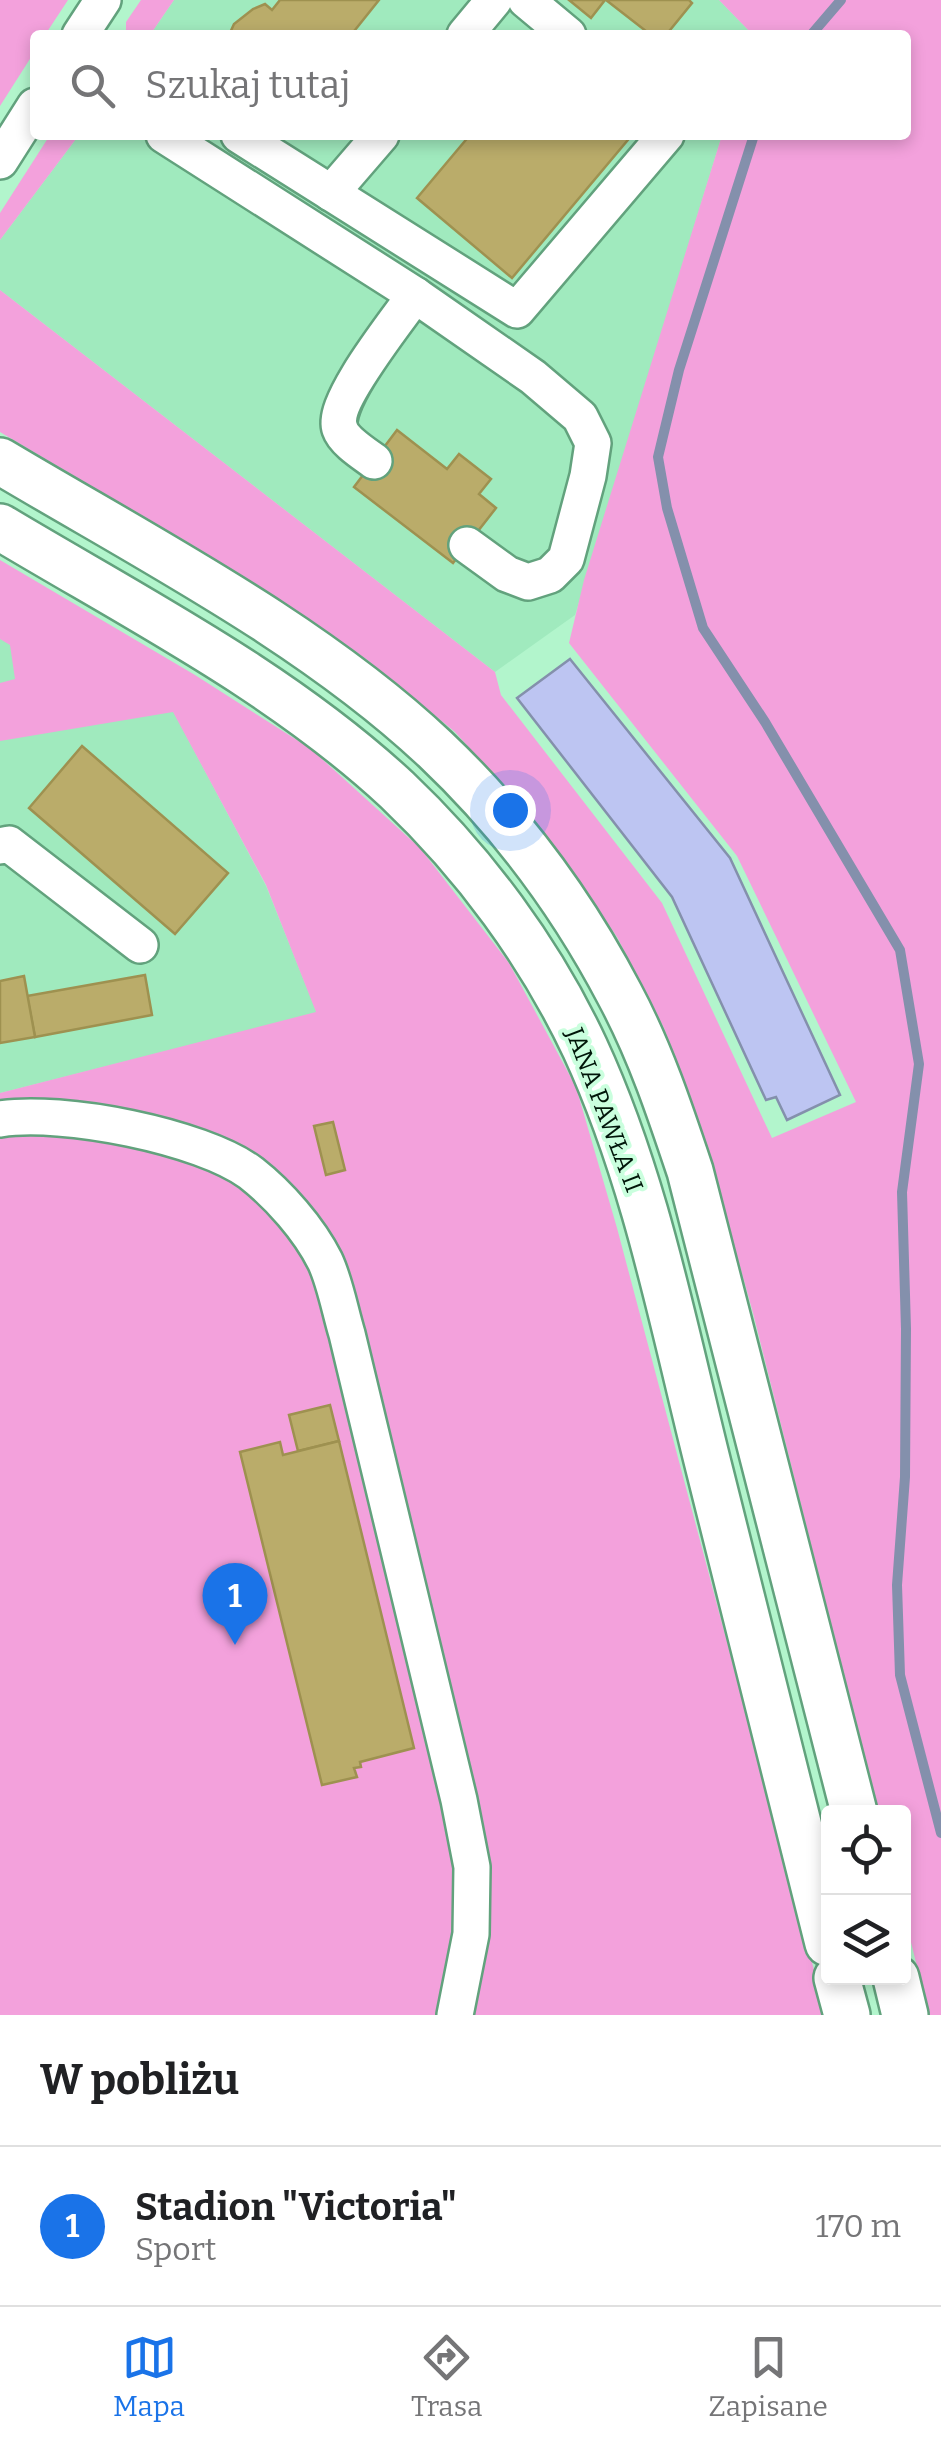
<!DOCTYPE html>
<html lang="pl">
<head>
<meta charset="utf-8">
<style>
  body { margin:0; font-family:Bitter,serif; background:#f2f2f2; color:#202124 }
  .controls { position:absolute; right:30px; bottom:30px; display:grid; overflow:hidden; border-radius:10px; box-shadow:0 5px 15px #0003 }
  .controls button { width:90px; height:90px; display:grid; place-items:center; padding:0; border:0; border-bottom:2px solid #e0e0e0; background:#fff; color:#202124; font:50px sans-serif }
  .you { position:absolute; left:510px; top:810px; width:35px; height:35px; margin:-25px; border:8px solid #fff; border-radius:50%; background:#1a73e8; box-shadow:0 0 0 15px #1a73e833 }
  .badge { display:grid; place-items:center; width:65px; height:65px; border-radius:50%; background:#1a73e8; color:#fff; font-size:32px; font-weight:700 }
  .pin { position:absolute; translate:-50% -82px; filter:drop-shadow(0 2px 5px #0008) }
  .pin::after { content:''; position:absolute; top:52px; width:35px; height:30px; background:inherit; clip-path:polygon(0 0,100% 0,50% 100%) }
  .list { margin:0; padding:0; list-style:none }
  h2 { display:flex; justify-content:space-between; align-items:center; height:130px; margin:0; padding:0 40px; font-size:42px }
  h2 small { font-size:32px; font-weight:400; color:#757577 }
  .list li { display:grid; grid-template-columns:65px 1fr auto; gap:30px; align-items:center; box-sizing:border-box; height:160px; padding:0 40px; border-top:2px solid #e0e0e0 }
  .list b { display:block; font-size:38px; white-space:nowrap }
  .list p { margin:0; font-size:32px; white-space:nowrap; color:#757577 }
  .list em { font-size:32px; font-style:normal; color:#757577 }
  .icon { flex:none; width:55px; height:55px; fill:none; stroke:currentColor; stroke-width:2; stroke-linecap:round; stroke-linejoin:round }
  .map { position:relative; flex:none; width:941px; height:2015px; overflow:hidden }
  .search { position:absolute; background:#fff; box-shadow:0 5px 15px #0003; left:30px; right:30px; top:30px; height:110px; display:flex; align-items:center; gap:25px; box-sizing:border-box; padding:0 35px; border-radius:10px; color:#757577; font-size:38px }
  .sheet { height:290px; background:#fff }
  nav { display:flex; justify-content:space-around; align-items:center; box-sizing:border-box; height:140px; border-top:2px solid #e0e0e0; background:#fff; font-size:28px; color:#757577 }
  nav a { display:grid; justify-items:center; gap:5px }
  nav .on { color:#1a73e8 }
  .map>svg:first-child { display:block }
  .built { fill:#a0eabe }
  .green { fill:#f3a1dc }
  .water { fill:#bdc5f2; stroke:#8490ac; stroke-width:2.5 }
  .lines { fill:none; stroke-linecap:round; stroke-linejoin:round }
  .stream { stroke:#8490ac; stroke-width:10 }
  .building { fill:#baac6a; stroke:#9e9150; stroke-width:2.5 }
  .minor-casing { stroke:#62a27d; stroke-width:40 }
  .major-casing { stroke:#62a27d; stroke-width:50 }
  .minor { stroke:#fff; stroke-width:35 }
  .major { stroke:#fff; stroke-width:45 }
  .labels { text-anchor:middle; stroke-width:8; stroke-linejoin:round; paint-order:stroke }
  .street-label { font-size:25px; fill:#001609; stroke:#caffde }
</style>
</head>
<body>
<div class="map">
<svg width="941" height="2015" viewBox="0 0 941 2015">
  <rect width="100%" height="100%" fill="#b2f5cc"/>
  <g class="built">
    <polygon points="174,0 719,0 753,35 150,35"/>
    <polygon points="79,135 722,135 575,615 495,672 0,290 0,240"/>
    <polygon points="0,605 173,711 266,886 317,1013 0,1093"/>
  </g>
  <g class="green">
    <polygon points="0,0 68,0 45,35 35,35 35,51 0,106"/>
    <polygon points="141,0 174,0 150,35 126,35 126,22"/>
    <polygon points="719,0 941,0 941,2015 929,2015 904,1914 904,1812 878,1812 753,1313 709,1155 664,1028 617,937 544,832 455,732 366,659 256,584 0,432 0,290 495,672 501,695 662,903 772,1138 856,1102 737,856 569,643 584,580 722,135 906,135 906,35 753,35"/>
    <polygon points="50,135 79,135 0,240 0,213"/>
    <polygon points="0,560 195,675 311,749 420,848 509,963 576,1087 617,1228 826,2015 0,2015 0,1093 316,1012 266,885 173,712 0,741 0,683 15,679 10,645 0,639"/>
  </g>
  <polygon class="water" points="570,659 730,858 840,1095 787,1120 776,1097 766,1100 672,897 517,698"/>
  <g class="lines">
    <g class="stream">
      <polyline points="811,35 841,0"/>
      <polyline points="754,135 679,370 658,457 667,508 703,628 765,722 900,950 919,1064 902,1192 906,1329 905,1477 897,1585 900,1675 941,1833"/>
    </g>
  </g>
  <g class="building">
    <polygon points="280,0 379,0 351,35 229,35 234,24 253,9 265,4 272,10"/>
    <polygon points="569,0 605,0 591,18"/>
    <polygon points="606,0 689,0 692,3 666,35 651,35"/>
    <polygon points="470,135 632,135 512,278 417,198"/>
    <polygon points="397,430 447,469 459,454 491,479 479,494 496,508 453,563 354,487"/>
    <polygon points="82,746 228,873 175,934 29,808"/>
    <polygon points="145,975 152,1015 35,1037 27,996"/>
    <polygon points="24,976 35,1037 0,1043 0,981"/>
    <polygon points="333,1122 345,1170 326,1175 314,1126"/>
    <polygon points="330,1405 339,1441 298,1451 289,1415"/>
    <polygon points="339,1441 414,1748 360,1762 361,1767 354,1768 357,1777 322,1785 240,1452 280,1442 283,1455"/>
  </g>
  <g class="lines">
    <defs>
      <g id="minor">
        <polyline points="526,0 568,35"/>
        <polyline points="80,35 103,0"/>
        <polyline points="465,35 494,0"/>
        <polyline points="164,135 415,295 533,377 580,417 593,443 588,476 566,559 550,575 528,582 507,574 467,545"/>
        <polyline points="239,135 517,310 666,135"/>
        <polyline points="0,161 35,106"/>
        <polyline points="331,193 381,135"/>
        <path d="M 374,461 C 363,453 344,441 340,429 C 330,403 397,321 415,295"/>
        <polyline points="0,846 9,844 140,945"/>
        <path d="M 0,1119 C 62,1109 201,1136 251,1173 C 279,1195 309,1229 325,1261 C 335,1282 340,1311 347,1334 L 459,1800 L 472,1867 L 471,1934 L 455,2015"/>
      </g>
      <g id="major">
        <path d="M 0,461 C 144,547 312,633 435,749 C 510,820 572,903 620,995 C 650,1051 670,1111 690,1171 L 854,1812"/>
        <path d="M 0,527 C 135,608 281,682 397,790 C 474,863 540,952 585,1048 C 647,1182 674,1330 710,1472 C 749,1629 789,1786 828,1943"/>
        <polyline points="837,1978 847,2015"/>
        <polyline points="896,1978 905,2015"/>
      </g>
    </defs>
    <use href="#minor" class="minor-casing"/>
    <use href="#major" class="major-casing"/>
    <use href="#minor" class="minor"/>
    <use href="#major" class="major"/>
  </g>
  <g class="labels">
    <g class="street-label">
      <text transform="translate(605 1110) rotate(69)" y="9">JANA PAWŁA II</text>
    </g>
  </g>
</svg>
<div class="controls">
<button><svg class="icon" aria-label="locate" viewBox="0 0 24 24"><circle cx="12" cy="12" r="6"/><path d="M12 2v4M12 18v4M2 12h4M18 12h4"/></svg></button>
<button><svg class="icon" aria-label="layers" viewBox="0 0 24 24"><path d="M12 4l9 5-9 5-9-5zM3 14l9 5 9-5"/></svg></button>
</div>
<div class="you"></div>
<div class="pin badge" style="left:235px;top:1645px">1</div>
<div class="search"><svg class="icon" aria-label="search" viewBox="0 0 24 24"><circle cx="10" cy="10" r="6"/><path d="M15 15l6 6"/></svg>Szukaj tutaj</div>
</div>
<section class="sheet">
<h2>W pobliżu<small></small></h2>
<ul class="list">
<li><span class="badge">1</span><div><b>Stadion &quot;Victoria&quot;</b><p>Sport</p></div><em>170 m</em></li>
</ul>
</section>
<nav>
<a class="on"><svg class="icon" aria-label="map" viewBox="0 0 24 24"><path d="M3 6l6-2 6 2 6-2v14l-6 2-6-2-6 2zM9 4v14M15 6v14"/></svg>Mapa</a>
<a><svg class="icon" aria-label="directions" viewBox="0 0 24 24"><path d="M12 3l9 9-9 9-9-9zM9 14v-3h6M13 9l2 2-2 2"/></svg>Trasa</a>
<a><svg class="icon" aria-label="saved" viewBox="0 0 24 24"><path d="M7 4h10v16l-5-4-5 4z"/></svg>Zapisane</a>
</nav>
</body>
</html>
